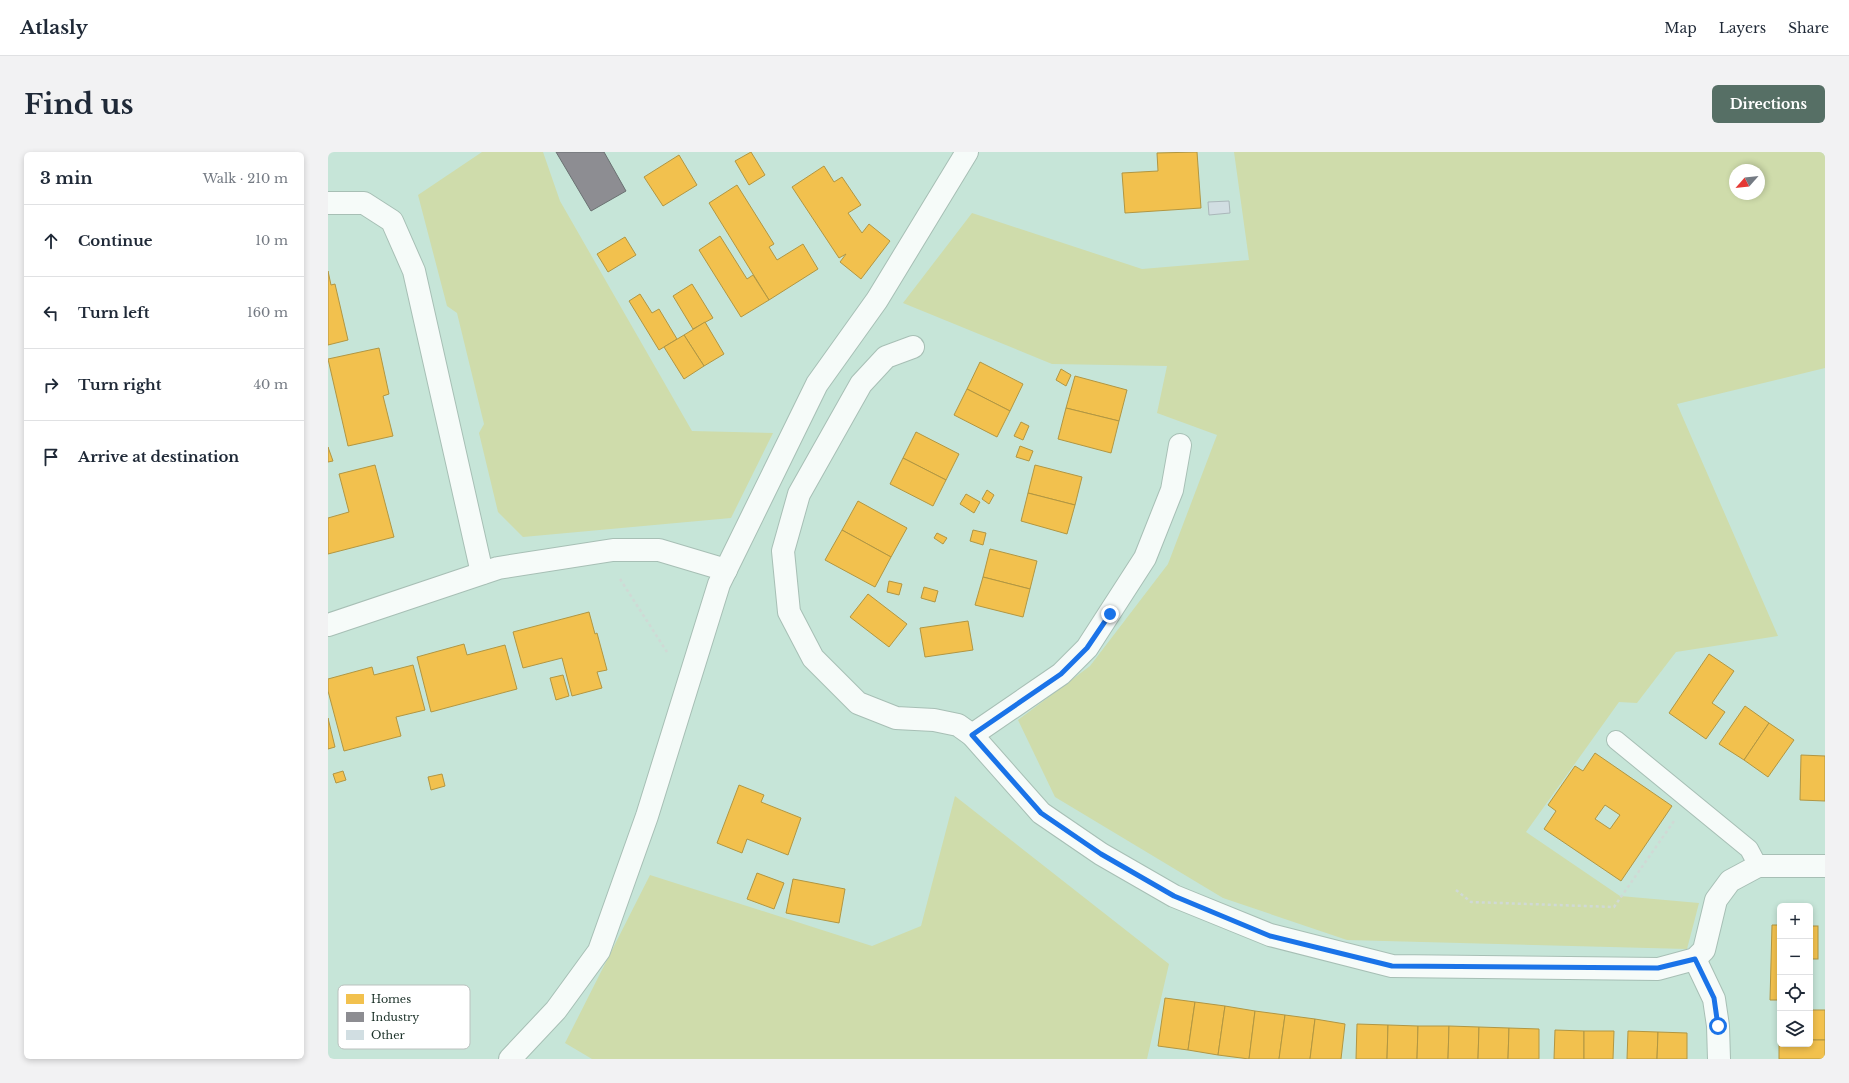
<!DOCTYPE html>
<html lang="en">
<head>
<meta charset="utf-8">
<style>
  body { margin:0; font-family:"Libre Baskerville",serif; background:#f2f2f3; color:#1f2937 }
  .controls { position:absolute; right:12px; bottom:12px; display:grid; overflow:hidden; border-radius:6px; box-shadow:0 2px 6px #0003 }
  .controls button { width:36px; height:36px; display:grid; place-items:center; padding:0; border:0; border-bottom:1px solid #e0e1e3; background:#fff; color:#1f2937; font:20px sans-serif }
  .compass { position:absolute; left:1401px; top:12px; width:36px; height:36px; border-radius:50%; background:#fff; box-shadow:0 2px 6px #0003; rotate:243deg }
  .stop { position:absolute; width:12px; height:12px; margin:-9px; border:3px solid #1a73e8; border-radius:50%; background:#fff }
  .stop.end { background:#1a73e8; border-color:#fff; box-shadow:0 1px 4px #0008 }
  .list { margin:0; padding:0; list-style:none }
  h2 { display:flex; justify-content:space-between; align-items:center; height:52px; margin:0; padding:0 16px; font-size:17px }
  h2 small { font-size:13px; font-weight:400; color:#747a83 }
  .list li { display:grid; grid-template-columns:26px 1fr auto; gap:12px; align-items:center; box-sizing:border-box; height:72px; padding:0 16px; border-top:1px solid #e0e1e3 }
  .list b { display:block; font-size:15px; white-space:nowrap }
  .list em { font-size:13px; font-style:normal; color:#747a83 }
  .icon { flex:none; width:22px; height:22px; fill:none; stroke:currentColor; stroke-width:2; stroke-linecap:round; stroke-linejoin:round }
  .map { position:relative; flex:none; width:1497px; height:907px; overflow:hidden; border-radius:6px }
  header { display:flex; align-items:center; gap:24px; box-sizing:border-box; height:56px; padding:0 20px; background:#fff; border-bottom:1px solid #e0e1e3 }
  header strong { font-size:19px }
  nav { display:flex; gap:22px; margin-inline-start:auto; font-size:14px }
  .intro { display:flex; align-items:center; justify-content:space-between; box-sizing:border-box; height:96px; padding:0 24px }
  h1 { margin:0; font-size:28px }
  .button { padding:10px 18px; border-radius:6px; background:#566f65; color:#fff; font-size:14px; font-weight:700 }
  main { display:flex; gap:24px; padding:0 24px }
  aside { flex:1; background:#fff; border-radius:6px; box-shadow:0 2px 6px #0003 }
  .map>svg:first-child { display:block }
  .green { fill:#cfdcab; fill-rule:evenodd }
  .homes { fill:#f2c14e; stroke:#b19642; fill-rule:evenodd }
  .industry { fill:#8d8d92; stroke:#6a7172 }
  .building { fill:#d1dee2; stroke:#aab7ba }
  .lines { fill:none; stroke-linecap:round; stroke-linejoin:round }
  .service-casing { stroke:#a7bfb5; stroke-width:20 }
  .minor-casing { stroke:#a7bfb5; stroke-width:24 }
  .path { stroke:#d0d9d5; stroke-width:2.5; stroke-dasharray:3 3; stroke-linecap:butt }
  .service { stroke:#f6fbf9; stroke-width:18 }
  .minor { stroke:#f6fbf9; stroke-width:22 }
  .route { stroke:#1a73e8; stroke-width:5 }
  .key { fill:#fff; stroke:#bac1be; stroke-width:1 }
  .key-label { font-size:11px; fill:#1a3027 }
</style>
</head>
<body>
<header>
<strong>Atlasly</strong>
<nav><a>Map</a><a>Layers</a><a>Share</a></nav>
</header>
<div class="intro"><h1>Find us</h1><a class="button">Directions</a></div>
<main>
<aside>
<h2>3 min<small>Walk · 210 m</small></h2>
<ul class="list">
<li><svg class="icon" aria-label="ahead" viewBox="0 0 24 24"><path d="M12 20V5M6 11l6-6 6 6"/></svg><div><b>Continue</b></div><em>10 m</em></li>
<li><svg class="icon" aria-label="left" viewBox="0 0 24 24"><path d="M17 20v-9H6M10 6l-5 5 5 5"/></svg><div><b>Turn left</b></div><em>160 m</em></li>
<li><svg class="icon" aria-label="right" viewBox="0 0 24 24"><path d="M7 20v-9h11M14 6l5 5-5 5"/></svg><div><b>Turn right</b></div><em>40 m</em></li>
<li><svg class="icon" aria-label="arrive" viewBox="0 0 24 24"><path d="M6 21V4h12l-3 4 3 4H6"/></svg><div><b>Arrive at destination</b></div></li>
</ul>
</aside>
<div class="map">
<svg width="1497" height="907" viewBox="0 0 1497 907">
  <rect width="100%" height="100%" fill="#c6e5d8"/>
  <g class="green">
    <polygon points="154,0 215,0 232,49 364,279 445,281 403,366 195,385 170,360 151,281 156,272 129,161 119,154 90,43"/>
    <path d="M 906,0 L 1497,0 L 1497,216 L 1349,252 L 1450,484 L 1348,500 L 1309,551 L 1291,550 L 1198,680 L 1292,744 L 1371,751 L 1359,797 L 1019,788 L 895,746 L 727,645 L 690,568 L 762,514 L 840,412 L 889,283 L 829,261 L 839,214 L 724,212 L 575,151 L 644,61 L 814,117 L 921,108 ZM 1407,18 L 1431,18 L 1431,42 L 1407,42 Z"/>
    <polygon points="627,644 841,812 819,907 264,907 237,891 322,723 544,794 593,774"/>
  </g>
  <g class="homes">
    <polygon points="423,0 437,23 421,33 407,9"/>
    <polygon points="869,0 873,56 797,61 794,21 830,19 829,1"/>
    <polygon points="351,3 369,33 335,54 316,25"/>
    <polygon points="496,14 506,30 514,25 533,53 520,61 534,81 541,72 562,89 533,127 512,110 518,102 511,106 464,35"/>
    <polygon points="409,33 446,92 441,95 449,108 475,92 490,117 441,148 381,51"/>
    <polygon points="392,84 419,127 425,123 441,148 413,165 371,98"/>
    <polygon points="297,85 308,103 280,120 269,102"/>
    <polygon points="0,119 3,133 7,132 20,188 0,193"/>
    <polygon points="364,132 385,166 365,177 345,144"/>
    <polygon points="312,142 324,161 331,157 349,187 331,198 301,149"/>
    <polygon points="377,170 396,202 376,214 356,183"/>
    <polygon points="356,183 376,214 356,227 336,195"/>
    <polygon points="51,196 61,242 55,244 65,284 20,294 0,207"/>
    <polygon points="652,210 695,232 682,259 639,237"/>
    <polygon points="733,217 743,223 738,234 728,228"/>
    <polygon points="747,224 799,238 791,269 738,256"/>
    <polygon points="639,237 682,259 669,285 626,263"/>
    <polygon points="738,256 791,269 783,301 730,287"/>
    <polygon points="693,270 701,274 695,288 686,284"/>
    <polygon points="588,280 631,302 618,328 575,306"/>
    <polygon points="692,294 705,299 701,309 688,305"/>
    <polygon points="0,295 5,309 0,310"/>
    <polygon points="575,306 618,328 605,354 562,332"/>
    <polygon points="47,313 66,385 0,402 0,366 21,360 11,322"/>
    <polygon points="707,313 754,325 747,353 700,341"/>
    <polygon points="659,338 666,343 661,352 654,347"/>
    <polygon points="700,341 747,353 739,382 693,369"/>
    <polygon points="638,342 652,350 646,361 632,352"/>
    <polygon points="530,349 579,376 563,405 514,378"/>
    <polygon points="514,378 563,405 547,435 497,408"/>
    <polygon points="645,378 658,381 655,393 642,389"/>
    <polygon points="609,381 619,386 615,392 606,386"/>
    <polygon points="662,397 709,409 702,437 655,425"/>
    <polygon points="655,425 702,437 695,465 647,453"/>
    <polygon points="561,429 574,432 571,443 559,440"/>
    <polygon points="596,435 610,439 607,450 593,446"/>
    <polygon points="540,442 579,472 561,495 522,465"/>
    <polygon points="261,460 267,482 269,481 279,518 269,520 274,536 244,544 234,506 195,516 185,480"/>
    <polygon points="640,469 645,498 597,505 592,476"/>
    <polygon points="136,492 139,503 177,493 189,537 103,560 89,505"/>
    <polygon points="1381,502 1406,519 1384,551 1397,560 1378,587 1341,561"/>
    <polygon points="85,513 97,558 68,565 73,584 16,599 0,539 0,527 44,515 46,523"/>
    <polygon points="235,523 241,544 228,548 222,526"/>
    <polygon points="1417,554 1441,571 1416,608 1391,592"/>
    <polygon points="0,566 7,595 0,597"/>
    <polygon points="1441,571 1466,588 1440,625 1416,608"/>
    <path d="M 1267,601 L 1344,654 L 1293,729 L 1216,677 L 1228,659 L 1220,653 L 1247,614 L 1255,619 ZM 1277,653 L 1292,663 L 1282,677 L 1267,667 Z"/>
    <polygon points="1473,603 1497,604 1497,649 1472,648"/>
    <polygon points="15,619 18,628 8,631 5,622"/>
    <polygon points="114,622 117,634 103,638 100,625"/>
    <polygon points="411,633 436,643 433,650 473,666 460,703 419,687 414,701 389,691"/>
    <polygon points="429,721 456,731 446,757 419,747"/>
    <polygon points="465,727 517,737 511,771 458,761"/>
    <polygon points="1444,773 1452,773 1452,848 1442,848"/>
    <rect x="1482" y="774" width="8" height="33"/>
    <polygon points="837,846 867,850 860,898 830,894"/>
    <polygon points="867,850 897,854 890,903 860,898"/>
    <polygon points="897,854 927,859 921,907 890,903"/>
    <rect x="1482" y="858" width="15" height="30"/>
    <polygon points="927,859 957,863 951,907 921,907"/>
    <polygon points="957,863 987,867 982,907 951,907"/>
    <polygon points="987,867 1017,872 1013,907 982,907"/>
    <polygon points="1029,872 1060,873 1059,907 1028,907"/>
    <polygon points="1060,873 1090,874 1089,907 1059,907"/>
    <polygon points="1090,874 1121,874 1120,907 1089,907"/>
    <polygon points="1121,874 1151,875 1150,907 1120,907"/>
    <polygon points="1151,875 1181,876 1180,907 1150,907"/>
    <polygon points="1181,876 1211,877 1211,907 1180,907"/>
    <polygon points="1227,878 1256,879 1256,907 1226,907"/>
    <polygon points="1256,879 1286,879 1285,907 1256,907"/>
    <polygon points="1300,879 1330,880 1329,907 1299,907"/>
    <polygon points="1330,880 1359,881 1359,907 1329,907"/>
    <polygon points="1451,887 1452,892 1482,892 1482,888 1497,888 1497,907 1451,907"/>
  </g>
  <polygon class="industry" points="228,0 276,0 298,39 263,59"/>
  <polygon class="building" points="901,49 902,61 881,63 880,50"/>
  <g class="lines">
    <defs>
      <polyline id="service" points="1288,588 1421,697 1430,714"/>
      <g id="minor">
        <polyline points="0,51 36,51 64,69 86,119 154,421"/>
        <polyline points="585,195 558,205 533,232 471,342 455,399 461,460 485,506 530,551 568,566 606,568 630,573 644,583 713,661 773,702 846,744 942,783 1064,814 1330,817 1367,807 1376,798 1388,748 1402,729 1430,714 1497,714"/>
        <polyline points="0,473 170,416 285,398 331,398 398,418"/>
        <polyline points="644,583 733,522 759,496 817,406 844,338 852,293"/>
        <polyline points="1367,807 1386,847 1390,874 1391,907"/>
        <polyline points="182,907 228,858 271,799 319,664 391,432 489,232 549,148 639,0"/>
      </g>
    </defs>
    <use href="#service" class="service-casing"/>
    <use href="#minor" class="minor-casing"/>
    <g class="path">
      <polyline points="292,427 339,500"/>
      <polyline points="1128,738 1143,750 1286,755 1346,669"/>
    </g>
    <use href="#service" class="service"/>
    <use href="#minor" class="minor"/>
  </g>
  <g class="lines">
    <polyline class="route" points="782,462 759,496 733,522 644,583 713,661 773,702 846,744 942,784 1064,814 1330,816 1367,807 1386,846 1390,874"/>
  </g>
  <rect x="10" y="833" width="132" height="64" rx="6" class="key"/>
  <rect x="18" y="842" width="18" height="10" fill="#f2c14e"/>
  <rect x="18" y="860" width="18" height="10" fill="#8d8d92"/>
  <rect x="18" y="878" width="18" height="10" fill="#d1dee2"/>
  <g class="key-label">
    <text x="43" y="851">Homes</text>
    <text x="43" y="869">Industry</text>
    <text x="43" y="887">Other</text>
  </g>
</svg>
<div class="controls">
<button>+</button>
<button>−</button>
<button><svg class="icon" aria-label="locate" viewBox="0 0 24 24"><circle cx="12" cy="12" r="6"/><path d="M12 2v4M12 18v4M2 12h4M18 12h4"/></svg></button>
<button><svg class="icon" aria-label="layers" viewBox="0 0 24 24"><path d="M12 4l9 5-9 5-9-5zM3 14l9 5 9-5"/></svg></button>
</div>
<svg class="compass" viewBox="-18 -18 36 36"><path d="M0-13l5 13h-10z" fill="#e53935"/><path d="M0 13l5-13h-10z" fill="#747a83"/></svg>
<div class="stop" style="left:1390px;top:874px"></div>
<div class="stop end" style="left:782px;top:462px"></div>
</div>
</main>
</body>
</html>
